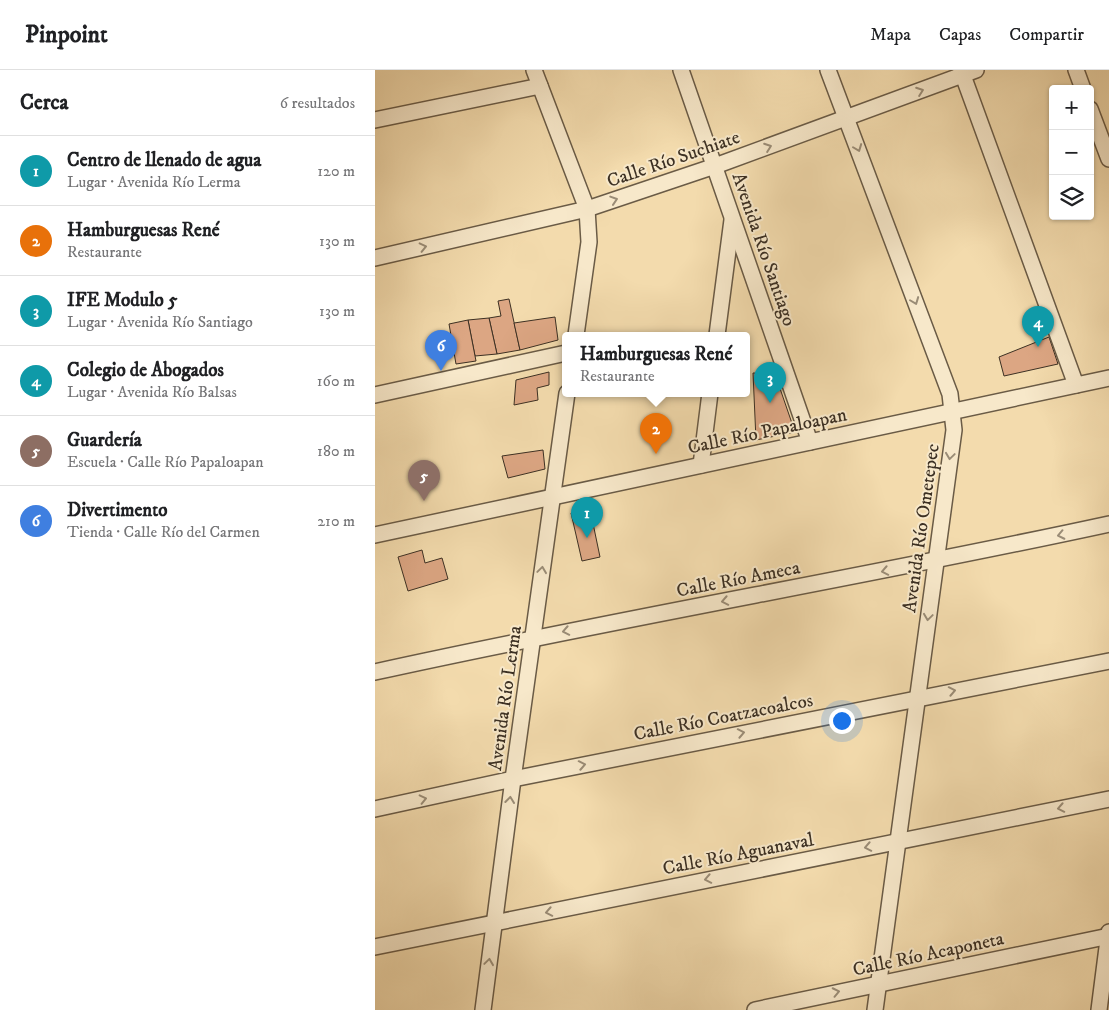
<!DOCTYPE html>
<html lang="es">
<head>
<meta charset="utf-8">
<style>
  body { margin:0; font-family:"IM FELL DW Pica",serif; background:#f2f2f2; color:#202124 }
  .controls { position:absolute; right:15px; top:15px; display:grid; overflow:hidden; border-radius:5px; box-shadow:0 1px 4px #0004 }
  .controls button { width:45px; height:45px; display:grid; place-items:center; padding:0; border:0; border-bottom:1px solid #e0e0e0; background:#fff; color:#202124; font:25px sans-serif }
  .you { position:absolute; left:466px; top:650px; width:18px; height:18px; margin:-12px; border:4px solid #fff; border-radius:50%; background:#1a73e8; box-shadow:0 0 0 8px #1a73e833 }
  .badge { display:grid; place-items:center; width:32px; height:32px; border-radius:50%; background:#db2777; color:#fff; font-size:16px; font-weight:700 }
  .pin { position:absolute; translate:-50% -41px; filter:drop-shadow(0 1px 2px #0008) }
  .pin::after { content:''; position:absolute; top:26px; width:18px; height:15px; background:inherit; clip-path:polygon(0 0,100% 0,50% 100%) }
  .popup { position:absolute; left:187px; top:262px; width:188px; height:65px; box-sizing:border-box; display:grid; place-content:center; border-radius:5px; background:#fff; filter:drop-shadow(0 1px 4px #0005); font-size:16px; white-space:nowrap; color:#757577 }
  .popup b { font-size:19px; color:#202124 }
  .popup::after { content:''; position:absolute; left:50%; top:100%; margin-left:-10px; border:10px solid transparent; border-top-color:#fff }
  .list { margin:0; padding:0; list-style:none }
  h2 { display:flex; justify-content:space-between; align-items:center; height:65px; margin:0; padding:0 20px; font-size:21px }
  h2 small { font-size:16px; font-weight:400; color:#757577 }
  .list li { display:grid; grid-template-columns:32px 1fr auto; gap:15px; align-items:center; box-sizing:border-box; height:70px; padding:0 20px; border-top:1px solid #e0e0e0 }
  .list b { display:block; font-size:19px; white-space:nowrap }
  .list p { margin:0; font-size:16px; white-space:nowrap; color:#757577 }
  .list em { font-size:16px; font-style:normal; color:#757577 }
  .icon { flex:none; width:28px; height:28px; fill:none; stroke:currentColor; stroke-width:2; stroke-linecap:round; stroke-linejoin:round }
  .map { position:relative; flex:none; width:734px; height:940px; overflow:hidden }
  header { display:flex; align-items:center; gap:30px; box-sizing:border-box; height:70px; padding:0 25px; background:#fff; border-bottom:1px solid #e0e0e0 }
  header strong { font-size:24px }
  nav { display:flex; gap:28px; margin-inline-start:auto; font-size:18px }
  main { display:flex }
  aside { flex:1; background:#fff }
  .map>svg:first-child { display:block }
  .building { fill:#dca683; stroke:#3c3023 }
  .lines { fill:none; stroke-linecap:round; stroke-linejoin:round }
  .minor-casing { stroke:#6a5b46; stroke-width:18 }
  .minor { stroke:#f7e8ca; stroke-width:15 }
  .oneway { stroke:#9a8c76 }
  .labels { text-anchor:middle; stroke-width:4; stroke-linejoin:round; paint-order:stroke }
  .street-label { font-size:19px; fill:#3c3023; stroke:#f7e8ca }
</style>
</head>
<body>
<header>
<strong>Pinpoint</strong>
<nav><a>Mapa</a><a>Capas</a><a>Compartir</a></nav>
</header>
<main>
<aside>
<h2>Cerca<small>6 resultados</small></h2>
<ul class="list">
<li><span class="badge" style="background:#0f9aa8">1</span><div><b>Centro de llenado de agua</b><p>Lugar · Avenida Río Lerma</p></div><em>120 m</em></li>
<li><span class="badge" style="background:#e8710a">2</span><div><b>Hamburguesas René</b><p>Restaurante</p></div><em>130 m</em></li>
<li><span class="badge" style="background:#0f9aa8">3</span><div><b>IFE Modulo 5</b><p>Lugar · Avenida Río Santiago</p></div><em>130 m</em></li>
<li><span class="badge" style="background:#0f9aa8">4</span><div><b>Colegio de Abogados</b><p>Lugar · Avenida Río Balsas</p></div><em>160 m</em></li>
<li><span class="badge" style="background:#8d6e63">5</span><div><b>Guardería</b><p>Escuela · Calle Río Papaloapan</p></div><em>180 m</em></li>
<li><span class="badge" style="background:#3f7fe0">6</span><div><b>Divertimento</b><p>Tienda · Calle Río del Carmen</p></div><em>210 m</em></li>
</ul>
</aside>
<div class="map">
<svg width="734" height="940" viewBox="0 0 734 940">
  <rect width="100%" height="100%" fill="#f3dbad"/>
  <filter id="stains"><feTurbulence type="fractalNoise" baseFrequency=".004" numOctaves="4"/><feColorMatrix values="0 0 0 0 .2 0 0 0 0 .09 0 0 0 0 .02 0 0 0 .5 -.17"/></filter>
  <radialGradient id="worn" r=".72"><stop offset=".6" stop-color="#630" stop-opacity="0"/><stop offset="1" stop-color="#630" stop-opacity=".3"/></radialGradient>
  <g class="building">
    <polygon points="134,229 145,280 122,284 114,248 126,246 123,231"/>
    <polygon points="180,247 183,270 145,280 139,253"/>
    <polygon points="114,248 122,284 100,286 93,250"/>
    <polygon points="93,250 101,291 81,294 74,254"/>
    <polygon points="674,267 683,294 629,306 624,287"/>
    <polygon points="174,302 174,315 162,318 163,330 139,335 141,310"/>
    <polygon points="378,303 400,304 420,362 381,370"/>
    <polygon points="168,380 170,399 133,408 127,386"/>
    <polygon points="215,439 225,487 207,491 196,443"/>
    <polygon points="47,480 50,493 67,488 73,509 33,521 23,487"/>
  </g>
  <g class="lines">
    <defs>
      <g id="minor">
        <polyline points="159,0 212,139 214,172 201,265"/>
        <polyline points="306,0 435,372"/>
        <polyline points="453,0 575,324 579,360 500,940"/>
        <polyline points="586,0 701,315"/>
        <polyline points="701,0 708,19"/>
        <polyline points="715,39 734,89"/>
        <polyline points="0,50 165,16"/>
        <polyline points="0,188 212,139 340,96 601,0"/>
        <polyline points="342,265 357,150"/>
        <polyline points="0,325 191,283"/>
        <polyline points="326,395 335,323"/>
        <polyline points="0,465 734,308"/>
        <path d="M 0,602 C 244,548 490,507 734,454"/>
        <polyline points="0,739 138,709 734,591"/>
        <polyline points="0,877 734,729"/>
        <polyline points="108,940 138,709 192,323"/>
        <polyline points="380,940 734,866"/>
        <polyline points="724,940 734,862"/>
      </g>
    </defs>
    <use href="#minor" class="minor-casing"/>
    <use href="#minor" class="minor"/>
  </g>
  <defs><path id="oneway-chevron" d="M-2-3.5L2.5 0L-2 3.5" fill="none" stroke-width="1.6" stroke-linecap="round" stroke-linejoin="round" transform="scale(1.25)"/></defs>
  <g class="oneway">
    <use href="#oneway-chevron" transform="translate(545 21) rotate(-20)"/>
    <use href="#oneway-chevron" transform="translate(393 77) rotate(-20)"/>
    <use href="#oneway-chevron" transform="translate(483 78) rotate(69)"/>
    <use href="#oneway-chevron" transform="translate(239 130) rotate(-18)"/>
    <use href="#oneway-chevron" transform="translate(48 177) rotate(-13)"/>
    <use href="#oneway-chevron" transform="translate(540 231) rotate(69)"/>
    <use href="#oneway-chevron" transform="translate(575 386) rotate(98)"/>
    <use href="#oneway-chevron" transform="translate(686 465) rotate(168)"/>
    <use href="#oneway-chevron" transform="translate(167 500) rotate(-82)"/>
    <use href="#oneway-chevron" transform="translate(510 501) rotate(169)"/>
    <use href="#oneway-chevron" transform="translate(350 531) rotate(169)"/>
    <use href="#oneway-chevron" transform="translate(553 547) rotate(98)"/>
    <use href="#oneway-chevron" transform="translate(191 561) rotate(169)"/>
    <use href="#oneway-chevron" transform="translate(577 621) rotate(-11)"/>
    <use href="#oneway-chevron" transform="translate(366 663) rotate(-11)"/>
    <use href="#oneway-chevron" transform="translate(207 695) rotate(-11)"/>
    <use href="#oneway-chevron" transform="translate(48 729) rotate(-13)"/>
    <use href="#oneway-chevron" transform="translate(135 730) rotate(-83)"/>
    <use href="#oneway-chevron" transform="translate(686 738) rotate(169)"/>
    <use href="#oneway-chevron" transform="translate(493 777) rotate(169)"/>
    <use href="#oneway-chevron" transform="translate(333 809) rotate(169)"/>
    <use href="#oneway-chevron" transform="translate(174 842) rotate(169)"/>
    <use href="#oneway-chevron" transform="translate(114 892) rotate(-82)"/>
    <use href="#oneway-chevron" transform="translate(461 922) rotate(-12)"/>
  </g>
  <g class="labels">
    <g class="street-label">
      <text transform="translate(298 88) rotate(-19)" y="7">Calle Río Suchiate</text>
      <text transform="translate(390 179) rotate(71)" y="7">Avenida Río Santiago</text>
      <text transform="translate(392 360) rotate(-12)" y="7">Calle Río Papaloapan</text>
      <text transform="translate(545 458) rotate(-82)" y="7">Avenida Río Ometepec</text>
      <text transform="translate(363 508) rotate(-11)" y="7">Calle Río Ameca</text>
      <text transform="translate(129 628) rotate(-82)" y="7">Avenida Río Lerma</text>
      <text transform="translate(348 646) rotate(-11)" y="7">Calle Río Coatzacoalcos</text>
      <text transform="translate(363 783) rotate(-11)" y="7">Calle Río Aguanaval</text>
      <text transform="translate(553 883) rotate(-12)" y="7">Calle Río Acaponeta</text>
    </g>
  </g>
  <rect width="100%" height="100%" filter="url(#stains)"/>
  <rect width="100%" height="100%" fill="url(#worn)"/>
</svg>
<div class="controls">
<button>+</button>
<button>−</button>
<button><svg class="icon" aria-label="layers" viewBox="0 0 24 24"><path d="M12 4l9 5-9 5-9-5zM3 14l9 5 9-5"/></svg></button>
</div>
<div class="you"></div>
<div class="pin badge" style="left:212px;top:468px;background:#0f9aa8">1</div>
<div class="pin badge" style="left:281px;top:384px;background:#e8710a">2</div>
<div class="popup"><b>Hamburguesas René</b>Restaurante</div>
<div class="pin badge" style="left:395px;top:333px;background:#0f9aa8">3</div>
<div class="pin badge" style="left:663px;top:277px;background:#0f9aa8">4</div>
<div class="pin badge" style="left:49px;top:431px;background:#8d6e63">5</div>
<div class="pin badge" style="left:66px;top:301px;background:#3f7fe0">6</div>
</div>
</main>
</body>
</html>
